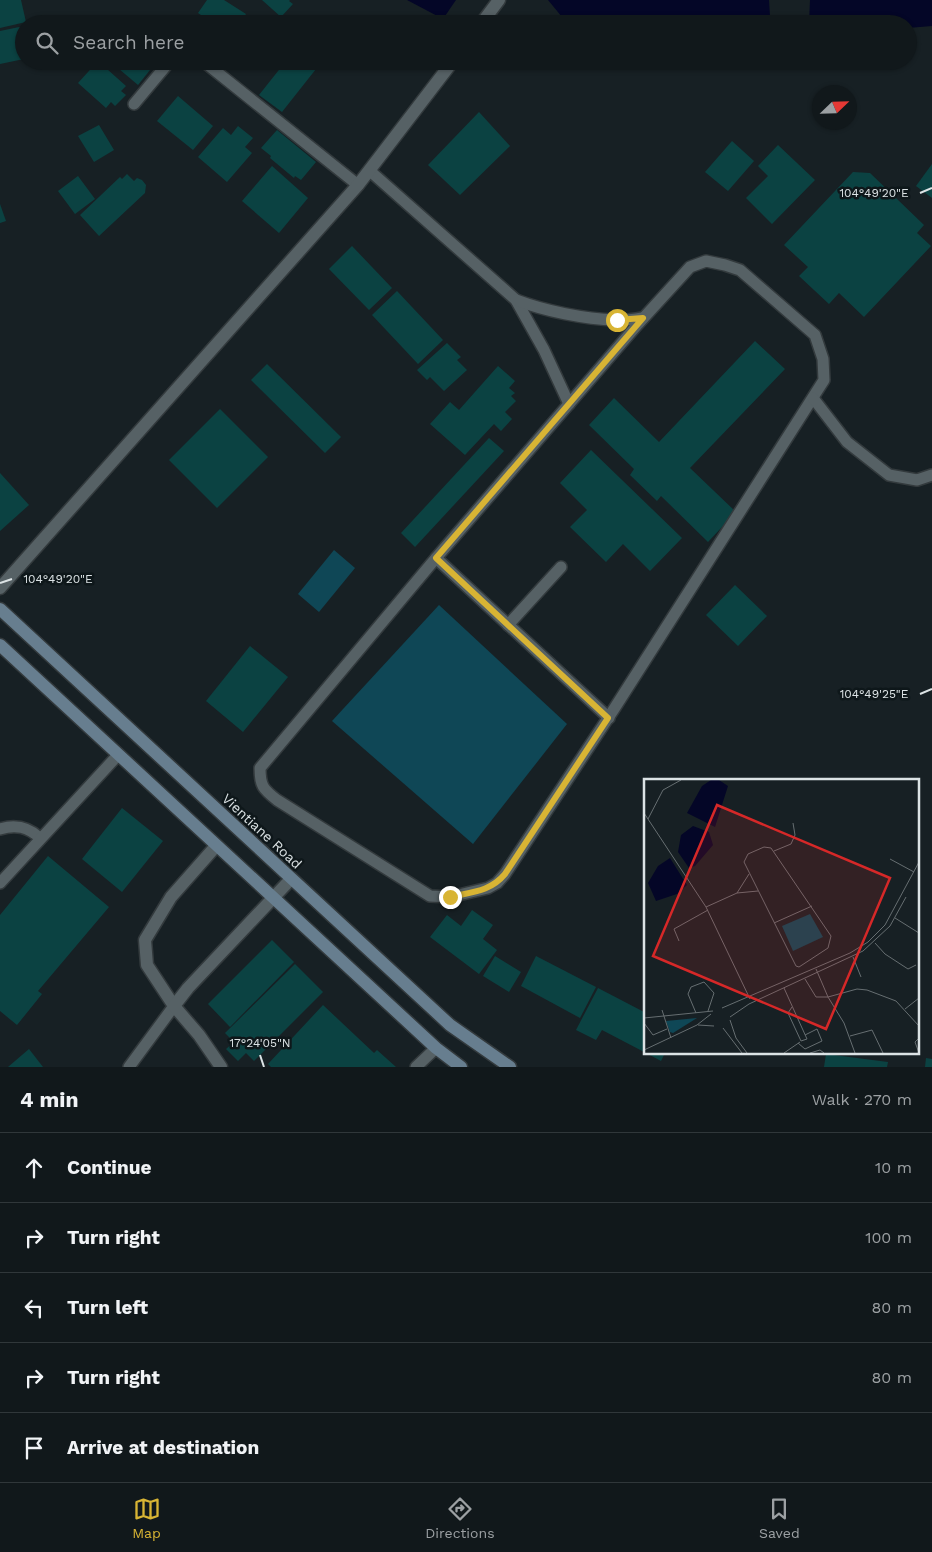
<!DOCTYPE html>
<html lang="en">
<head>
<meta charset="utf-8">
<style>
  body { margin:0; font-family:"Work Sans",sans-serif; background:#1a2124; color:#f1f3f6 }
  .compass { position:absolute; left:812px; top:85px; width:45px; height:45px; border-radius:50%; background:#11181b; box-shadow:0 1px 4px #0004; rotate:67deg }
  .stop { position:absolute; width:15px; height:15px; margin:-11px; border:4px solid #d8b434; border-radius:50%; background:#fff }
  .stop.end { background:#d8b434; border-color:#fff; box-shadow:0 1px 5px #0008 }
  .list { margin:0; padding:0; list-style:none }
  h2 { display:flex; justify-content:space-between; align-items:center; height:65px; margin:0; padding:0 20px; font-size:21px }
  h2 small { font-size:16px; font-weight:400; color:#9ca0a3 }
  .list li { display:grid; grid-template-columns:32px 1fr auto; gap:15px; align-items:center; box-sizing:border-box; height:70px; padding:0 20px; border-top:1px solid #30373a }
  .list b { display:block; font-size:19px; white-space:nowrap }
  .list em { font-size:16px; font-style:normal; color:#9ca0a3 }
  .icon { flex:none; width:28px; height:28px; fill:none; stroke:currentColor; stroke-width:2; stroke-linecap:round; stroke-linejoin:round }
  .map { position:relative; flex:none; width:932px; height:1067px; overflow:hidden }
  .search { position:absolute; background:#11181b; box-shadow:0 1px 4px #0004; left:15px; right:15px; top:15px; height:55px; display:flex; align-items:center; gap:12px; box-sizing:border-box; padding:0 18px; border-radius:28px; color:#9ca0a3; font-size:19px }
  .sheet { height:415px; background:#11181b }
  nav { display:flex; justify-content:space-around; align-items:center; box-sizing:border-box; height:70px; border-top:1px solid #30373a; background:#11181b; font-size:14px; color:#9ca0a3 }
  nav a { display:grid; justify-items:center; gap:2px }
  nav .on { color:#d8b434 }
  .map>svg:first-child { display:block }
  .green { fill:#0f4756 }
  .water { fill:#040627 }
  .building { fill:#0b4242 }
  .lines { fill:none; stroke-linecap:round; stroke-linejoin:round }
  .lane-casing { stroke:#333a3d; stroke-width:14 }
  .street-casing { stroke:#333a3d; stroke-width:15 }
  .secondary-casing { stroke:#333a3d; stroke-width:15 }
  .lane { stroke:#566165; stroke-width:11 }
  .street { stroke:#566165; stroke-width:12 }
  .secondary { stroke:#677e8f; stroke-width:12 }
  .route { stroke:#d8b434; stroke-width:6 }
  .ticks { fill:none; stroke:#dce3e5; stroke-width:2 }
  .labels { text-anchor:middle; stroke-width:5; stroke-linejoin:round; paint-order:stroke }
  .street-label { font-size:14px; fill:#dce3e5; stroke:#0e171a }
  .inset-road { fill:none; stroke:#666e71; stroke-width:1 }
  .view { fill:#d62828; fill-opacity:0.15; stroke:#d62828; stroke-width:2.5 }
  .inset-edge { fill:none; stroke:#dce3e5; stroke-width:2.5 }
  .ticks-label { font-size:12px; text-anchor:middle; fill:#dce3e5; stroke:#0e171a; stroke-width:5; stroke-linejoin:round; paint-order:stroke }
</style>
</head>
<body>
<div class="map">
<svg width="932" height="1067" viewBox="0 0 932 1067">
  <rect width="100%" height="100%" fill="#172024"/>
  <g class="green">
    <polygon points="334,550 355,568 319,612 298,594"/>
    <polygon points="439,605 567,724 473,844 332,721"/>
  </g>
  <g class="water">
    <polygon points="407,0 456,0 443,19"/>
    <polygon points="548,0 769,0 770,16 761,24 581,24 562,17"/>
    <polygon points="810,0 932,0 932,26 908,28 908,24 809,24"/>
  </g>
  <g class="building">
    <polygon points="0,0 21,0 26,22 0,28"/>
    <polygon points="207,0 224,0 246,14 239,24 198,24 196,22 201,15 198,13"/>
    <polygon points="262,0 290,0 289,1 293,4 281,17"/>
    <polygon points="247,16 258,24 241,24"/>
    <polygon points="24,26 24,59 0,64 0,31"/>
    <polygon points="98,61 126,86 121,91 126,95 115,106 111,102 106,108 78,83"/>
    <polygon points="114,61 150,61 154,65 138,85 112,63"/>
    <polygon points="286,61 307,61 316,69 282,112 259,95"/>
    <polygon points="178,96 213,126 193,150 157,121"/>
    <polygon points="479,112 510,146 460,195 428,165"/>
    <polygon points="99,125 114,150 94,162 78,136"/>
    <polygon points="238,126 253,138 245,147 252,153 227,182 198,157 223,128 231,135"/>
    <polygon points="277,130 316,162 301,180 295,176 294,178 270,158 271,156 261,148"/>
    <polygon points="732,141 754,161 728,191 705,172"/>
    <polygon points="778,145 815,180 772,224 746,198 768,176 758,166"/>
    <polygon points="932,164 932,198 916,186"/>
    <polygon points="272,166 308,198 279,233 242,201"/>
    <polygon points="853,172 870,173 924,225 917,233 931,246 864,317 839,293 829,304 799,276 808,267 784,245"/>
    <polygon points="127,174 134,181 137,178 142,180 146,185 145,193 99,236 80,215 120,177 122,179"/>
    <polygon points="78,176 95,199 75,214 58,191"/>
    <polygon points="0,204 6,221 0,223"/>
    <polygon points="352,246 392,288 369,310 329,269"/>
    <polygon points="397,291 443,340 418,364 372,315"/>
    <polygon points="755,341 785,369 690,468 736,512 708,542 661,496 657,501 630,475 634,469 589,425 614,398 659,442"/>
    <polygon points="447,343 461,357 457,360 467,370 444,391 430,377 427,380 417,370"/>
    <polygon points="267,364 341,437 325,453 251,380"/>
    <polygon points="498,366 515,381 509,388 515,393 511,396 516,401 505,412 512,419 501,431 494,424 465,455 430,424 450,402 459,410"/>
    <polygon points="220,409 268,457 217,508 169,460"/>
    <polygon points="489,438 504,451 415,547 401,533"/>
    <polygon points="591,450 682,538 650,571 623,544 606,562 570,527 587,510 560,483"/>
    <polygon points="0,473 29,505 0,531"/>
    <polygon points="735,585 767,616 738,646 706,615"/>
    <polygon points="250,646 288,677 243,732 206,701"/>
    <polygon points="122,808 163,841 122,892 82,859"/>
    <polygon points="48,856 109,907 38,991 42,994 17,1025 0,1011 0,915"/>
    <polygon points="472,910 493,925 483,939 497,950 479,974 430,937 447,915 461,926"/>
    <polygon points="272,940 294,962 230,1027 208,1004"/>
    <polygon points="495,956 521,972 509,992 483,976"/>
    <polygon points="536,956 596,987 580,1018 521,986"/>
    <polygon points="295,964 323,992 254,1061 246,1053 238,1061 226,1049 234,1042 225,1033"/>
    <polygon points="598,988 646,1013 646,1053 602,1030 596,1040 576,1030"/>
    <polygon points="323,1005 374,1053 377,1050 396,1067 271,1067 268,1064"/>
    <polygon points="29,1049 43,1067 8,1067"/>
    <polygon points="646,1053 665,1053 661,1061"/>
    <polygon points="826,1054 888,1062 887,1067 824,1067"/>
    <polygon points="926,1058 932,1059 932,1067 925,1067"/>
  </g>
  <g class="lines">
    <defs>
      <g id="lane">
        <polyline points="203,61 358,185"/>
        <polyline points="134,104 170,61"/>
        <polyline points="370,171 516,300 544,350 569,404"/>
        <path d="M 706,261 L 725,265 L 740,270 L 815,335 L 823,359 L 824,380 L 614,709 L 505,874 L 497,883 L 488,888 L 450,897 L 430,896 L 277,800 C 263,789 260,786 260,768 L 436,558 L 638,324 L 690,267 Z"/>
        <path d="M 516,300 C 545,311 584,319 616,320 C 625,321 634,319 643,318"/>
        <polyline points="813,398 847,442 889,475 917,480 932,475"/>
        <polyline points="436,558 609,718"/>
        <polyline points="508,625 561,567"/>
        <path d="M 0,829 C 16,824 28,827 40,838"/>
        <polyline points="0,883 118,755"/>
        <polyline points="129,1067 174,1006"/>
        <polyline points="416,1067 436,1048"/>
      </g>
      <g id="street">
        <polyline points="481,24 499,0"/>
        <polyline points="0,588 358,185 453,61"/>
        <polyline points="174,1006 147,965 145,940 171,897 216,846"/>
        <polyline points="221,1067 199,1035 174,1006 188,988 291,879"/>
      </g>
      <g id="secondary">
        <polyline points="0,609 450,1025 510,1067"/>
        <polyline points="0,645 436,1048 461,1067"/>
      </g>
    </defs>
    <use href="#lane" class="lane-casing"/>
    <use href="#street" class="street-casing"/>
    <use href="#secondary" class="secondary-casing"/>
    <use href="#lane" class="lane"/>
    <use href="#street" class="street"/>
    <use href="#secondary" class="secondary"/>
  </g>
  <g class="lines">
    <path class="route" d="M 450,897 C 471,892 490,892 505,874 L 608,718 L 436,558 L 643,318 L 617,320"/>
  </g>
  <path class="ticks" d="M 920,193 L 932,188M 0,583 L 12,579M 920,694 L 932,689M 260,1055 L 264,1067"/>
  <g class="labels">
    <g class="street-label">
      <text transform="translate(262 831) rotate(43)" y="5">Vientiane Road</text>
    </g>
  </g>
  <g transform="translate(644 779)">
    <rect width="275" height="275" fill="#172024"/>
    <path d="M 166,135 L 179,158 L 149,172 L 138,147 ZM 53,239 L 29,254 L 26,253 L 22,242 Z" fill="#0f4756"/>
    <path d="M 67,1 L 75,1 L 84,7 L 71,48 L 43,34 L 58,7 ZM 49,47 L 65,53 L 69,66 L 51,87 L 45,89 L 34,73 L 37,56 ZM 26,79 L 43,106 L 33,115 L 12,122 L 4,104 L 14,87 Z" fill="#040627"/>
    <path class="inset-road" d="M 0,34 L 62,128 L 106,220M 4,40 L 19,11 L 37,1M 120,68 L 127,69 L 187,157 L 184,169 L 155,188 L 152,187 L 100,83 L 104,75 ZM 130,72 L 147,65 L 151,56 L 149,44M 246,80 L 270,93M 93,114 L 105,95M 62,128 L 93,114 L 114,112M 251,139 L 275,154M 130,144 L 168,127M 35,162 L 30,150 L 64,131M 231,164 L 241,175 L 264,190 L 272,186M 209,178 L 217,198M 172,190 L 184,218 L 213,210 L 223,211 L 252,222 L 275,247M 161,200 L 172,218 L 184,218 L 200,244 L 211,274M 140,209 L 163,260 L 157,262 L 144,234 L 148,228M 78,229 L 206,174 L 224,163 L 241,146 L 275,83M 261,230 L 275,219M 18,231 L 27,259M 52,234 L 44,215 L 47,208 L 60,203 L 70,214 L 64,232M 86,238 L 105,225 L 219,172 L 246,147 L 262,118M 0,239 L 69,232M 86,241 L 92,259 L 103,274M 0,244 L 9,256 L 23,250M 54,246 L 70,247M 79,249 L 98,274M 206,257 L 228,251 L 239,274M 275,259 L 271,263 L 275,274M 154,264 L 161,270 L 178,262 L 173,250 L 161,256M 0,271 L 53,246 L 67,235M 140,274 L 156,263M 166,274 L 176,271 L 180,274"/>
    <path class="view" d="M 73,26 L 246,99 L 182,250 L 9,177 Z"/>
    <rect width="275" height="275" class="inset-edge"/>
  </g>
  <g class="ticks-label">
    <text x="874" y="197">104°49'20"E</text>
    <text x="58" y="583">104°49'20"E</text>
    <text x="874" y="698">104°49'25"E</text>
    <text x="260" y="1047">17°24'05"N</text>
  </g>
</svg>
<svg class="compass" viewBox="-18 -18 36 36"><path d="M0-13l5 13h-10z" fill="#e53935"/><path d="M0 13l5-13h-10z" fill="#9ca0a3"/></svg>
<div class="stop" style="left:617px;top:320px"></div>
<div class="stop end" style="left:450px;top:897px"></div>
<div class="search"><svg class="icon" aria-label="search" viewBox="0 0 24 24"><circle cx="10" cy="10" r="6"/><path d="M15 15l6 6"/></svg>Search here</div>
</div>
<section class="sheet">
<h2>4 min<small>Walk · 270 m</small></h2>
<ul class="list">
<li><svg class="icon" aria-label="ahead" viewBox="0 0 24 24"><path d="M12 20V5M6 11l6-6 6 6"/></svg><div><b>Continue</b></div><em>10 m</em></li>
<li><svg class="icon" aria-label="right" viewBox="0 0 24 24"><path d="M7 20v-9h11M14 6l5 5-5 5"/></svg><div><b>Turn right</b></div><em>100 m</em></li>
<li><svg class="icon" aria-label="left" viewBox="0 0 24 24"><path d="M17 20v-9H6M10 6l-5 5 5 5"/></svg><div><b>Turn left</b></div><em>80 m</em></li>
<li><svg class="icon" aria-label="right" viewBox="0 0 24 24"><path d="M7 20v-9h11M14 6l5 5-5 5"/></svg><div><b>Turn right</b></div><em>80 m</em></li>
<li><svg class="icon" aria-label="arrive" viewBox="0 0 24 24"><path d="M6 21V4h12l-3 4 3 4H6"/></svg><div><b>Arrive at destination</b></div></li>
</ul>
</section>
<nav>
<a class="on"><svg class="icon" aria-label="map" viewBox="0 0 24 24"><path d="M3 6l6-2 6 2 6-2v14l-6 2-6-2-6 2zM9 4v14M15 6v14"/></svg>Map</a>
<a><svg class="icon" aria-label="directions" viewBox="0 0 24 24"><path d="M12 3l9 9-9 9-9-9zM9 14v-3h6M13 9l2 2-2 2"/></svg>Directions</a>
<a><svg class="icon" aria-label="saved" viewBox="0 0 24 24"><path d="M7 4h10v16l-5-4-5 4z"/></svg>Saved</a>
</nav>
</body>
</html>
